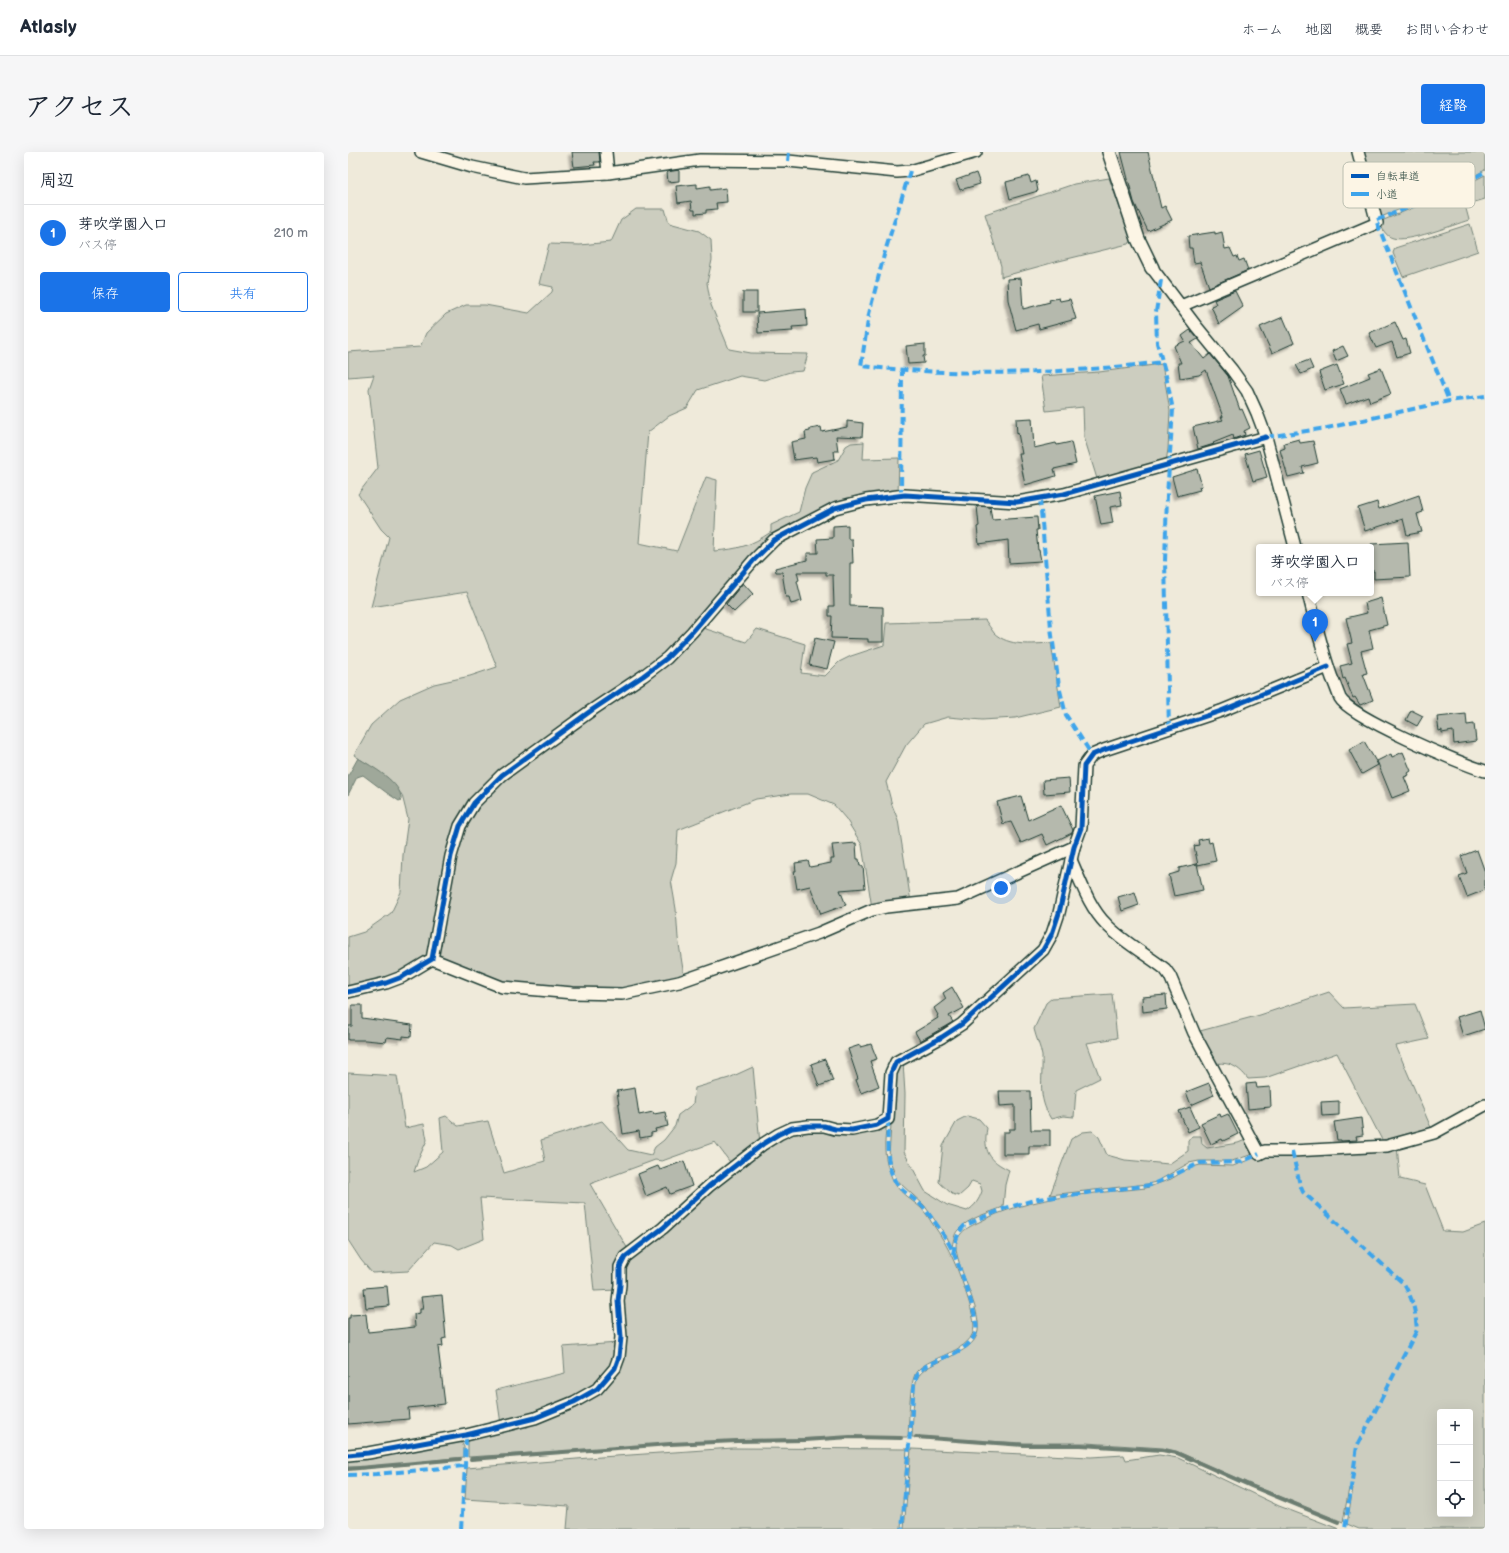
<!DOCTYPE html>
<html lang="ja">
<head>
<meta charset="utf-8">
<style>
  body { margin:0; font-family:"Balsamiq Sans","Klee One",sans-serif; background:#f6f6f7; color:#1f2937 }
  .controls { position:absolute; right:12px; bottom:12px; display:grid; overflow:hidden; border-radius:4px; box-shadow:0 4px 16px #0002 }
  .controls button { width:36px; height:36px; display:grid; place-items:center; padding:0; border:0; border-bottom:1px solid #e0e1e3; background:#fff; color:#1f2937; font:20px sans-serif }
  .you { position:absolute; left:653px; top:736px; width:14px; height:14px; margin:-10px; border:3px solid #fff; border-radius:50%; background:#1a73e8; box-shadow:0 0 0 6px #1a73e833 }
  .badge { display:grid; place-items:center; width:26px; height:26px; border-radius:50%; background:#1a73e8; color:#fff; font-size:13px; font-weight:700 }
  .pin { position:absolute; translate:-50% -33px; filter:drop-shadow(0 1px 2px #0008) }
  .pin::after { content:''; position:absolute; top:21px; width:14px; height:12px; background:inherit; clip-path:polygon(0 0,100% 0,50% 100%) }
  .popup { position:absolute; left:908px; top:392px; width:118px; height:52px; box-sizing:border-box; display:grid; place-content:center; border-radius:4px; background:#fff; filter:drop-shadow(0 1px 3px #0005); font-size:13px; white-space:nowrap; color:#747a83 }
  .popup b { font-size:15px; color:#1f2937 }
  .popup::after { content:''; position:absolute; left:50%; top:100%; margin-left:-8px; border:8px solid transparent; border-top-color:#fff }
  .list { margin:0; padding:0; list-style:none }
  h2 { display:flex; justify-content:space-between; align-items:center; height:52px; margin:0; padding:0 16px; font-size:17px }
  h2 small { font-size:13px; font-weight:400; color:#747a83 }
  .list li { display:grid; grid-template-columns:26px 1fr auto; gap:12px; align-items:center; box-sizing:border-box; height:56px; padding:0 16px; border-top:1px solid #e0e1e3 }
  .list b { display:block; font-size:15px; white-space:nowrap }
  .list p { margin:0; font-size:13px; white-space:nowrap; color:#747a83 }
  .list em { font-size:13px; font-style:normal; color:#747a83 }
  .actions { display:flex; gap:8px; padding:12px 16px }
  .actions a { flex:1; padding:9px 0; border:1px solid #1a73e8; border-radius:4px; text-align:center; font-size:14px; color:#1a73e8 }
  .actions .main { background:#1a73e8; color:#fff }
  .icon { flex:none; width:22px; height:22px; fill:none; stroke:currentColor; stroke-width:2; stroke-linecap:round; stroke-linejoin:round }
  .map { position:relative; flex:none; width:1137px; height:1377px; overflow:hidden; border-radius:4px }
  header { display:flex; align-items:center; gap:24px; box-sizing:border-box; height:56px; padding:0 20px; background:#fff; border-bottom:1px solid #e0e1e3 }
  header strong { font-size:19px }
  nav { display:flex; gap:22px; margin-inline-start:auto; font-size:14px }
  .intro { display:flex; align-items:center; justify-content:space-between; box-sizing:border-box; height:96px; padding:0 24px }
  h1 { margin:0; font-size:28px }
  .button { padding:10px 18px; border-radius:4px; background:#1a73e8; color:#fff; font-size:14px; font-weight:700 }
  main { display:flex; gap:24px; padding:0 24px }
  aside { flex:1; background:#fff; border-radius:4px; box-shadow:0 4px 16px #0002 }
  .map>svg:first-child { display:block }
  .green { fill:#cccdbf; stroke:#76857a; fill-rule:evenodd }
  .water { fill:#9fa89a; stroke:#6c7d71 }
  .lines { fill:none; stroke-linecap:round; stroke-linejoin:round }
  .stream { stroke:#6c7d71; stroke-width:4 }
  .building { fill:#b5b9ad; stroke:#1f3d34; filter:url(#shadow) }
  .minor-casing { stroke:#1f3d34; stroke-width:14 }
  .tertiary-casing { stroke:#1f3d34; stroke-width:16 }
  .minor { stroke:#fcf5e5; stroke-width:11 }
  .tertiary { stroke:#fcf5e5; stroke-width:13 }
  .quiet { stroke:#3da4eb; stroke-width:4; stroke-dasharray:8 4; stroke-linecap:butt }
  .cycleway-casing { stroke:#fcf5e5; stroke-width:8 }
  .cycleway { stroke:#0057b8; stroke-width:5 }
  .key { fill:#fcf5e5; stroke:#babeb0; stroke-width:1 }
  .key-label { font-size:11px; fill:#1f3d34 }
</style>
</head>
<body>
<header>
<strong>Atlasly</strong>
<nav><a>ホーム</a><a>地図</a><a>概要</a><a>お問い合わせ</a></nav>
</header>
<div class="intro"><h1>アクセス</h1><a class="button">経路</a></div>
<main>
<aside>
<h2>周辺<small></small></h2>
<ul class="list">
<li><span class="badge">1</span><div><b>芽吹学園入口</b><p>バス停</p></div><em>210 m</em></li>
</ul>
<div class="actions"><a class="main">保存</a><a>共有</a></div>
</aside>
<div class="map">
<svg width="1137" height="1377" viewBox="0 0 1137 1377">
  <defs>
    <filter id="shadow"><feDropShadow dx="-3.5" dy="3.5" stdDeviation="1" flood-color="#0004"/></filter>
  </defs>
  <rect width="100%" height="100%" fill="#efeada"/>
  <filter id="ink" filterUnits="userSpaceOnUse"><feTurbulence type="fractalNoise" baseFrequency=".025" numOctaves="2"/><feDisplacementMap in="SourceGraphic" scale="8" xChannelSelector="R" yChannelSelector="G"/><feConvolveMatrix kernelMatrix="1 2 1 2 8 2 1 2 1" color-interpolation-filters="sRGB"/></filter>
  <g filter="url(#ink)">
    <g class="green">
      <polygon points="1015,0 1137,0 1137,18 1101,37 1033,65"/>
      <path d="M 1137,23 L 1137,47 L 1117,53 L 1121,68 C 1105,73 1059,91 1045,86 C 1037,84 1035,77 1031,70 L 1103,40 Z"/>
      <polygon points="761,26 784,89 780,92 707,110 653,125 653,114 637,62 726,32"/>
      <path d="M 288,57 L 317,57 L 321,71 L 351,79 L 363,88 L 364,108 L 359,131 L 363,153 L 381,197 L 403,201 L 460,202 L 455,219 L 442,220 L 416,228 L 392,224 L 350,238 L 339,256 L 321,264 L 300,280 L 291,391 L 329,399 L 358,325 L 369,328 L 366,399 C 391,397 402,394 423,380 L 423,373 L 451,360 L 457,336 L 464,320 L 490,308 L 498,294 L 503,291 L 516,290 L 515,307 L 551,306 L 550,341 L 447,373 L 317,505 L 210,578 L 116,663 L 82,804 L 47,825 L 0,836 L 0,785 L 16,780 L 43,761 L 53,740 L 55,703 L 60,667 L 54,643 L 42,628 L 6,603 L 23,573 L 52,547 L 86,532 L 122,524 L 149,515 L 119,440 L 23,455 L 41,385 L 33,377 L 10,342 L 30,316 L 21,237 L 26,223 L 0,225 L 0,200 L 72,195 L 78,181 L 98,162 L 118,153 L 137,153 L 181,161 L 204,140 L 205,135 L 191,132 L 201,92 L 232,93 L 263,90 L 273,68 Z"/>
      <polygon points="1122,72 1130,99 1055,125 1045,101 1047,96"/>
      <polygon points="814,212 822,259 820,297 818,310 750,330 736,285 735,255 698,259 693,224 751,220"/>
      <path d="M 637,468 C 640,472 643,477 646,481 C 661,495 684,492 703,491 L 713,555 L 667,566 L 634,568 L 600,565 L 576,572 L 558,593 L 538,630 L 544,653 L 550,668 L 563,750 L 524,756 L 514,693 L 498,667 L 486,653 L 460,642 L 443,642 L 408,647 L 330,678 L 328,711 L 323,728 L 328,757 L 330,786 L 336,824 L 288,837 L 166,838 L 91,804 L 86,804 L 113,680 L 141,637 L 352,475 L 398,490 L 409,477 L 457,492 L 453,521 L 477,524 L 491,510 L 503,504 L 536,493 L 538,471 Z"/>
      <path d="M 981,840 L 996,856 L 1067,852 L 1081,887 L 1048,894 L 1084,978 L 1065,983 L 1034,988 L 989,901 L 917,926 L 900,927 C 891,915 881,909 865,912 L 850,883 L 852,879 L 912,863 Z"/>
      <path d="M 764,842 L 769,886 L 739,891 L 752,926 L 728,938 L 726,965 L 715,964 L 703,967 C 689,944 695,929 694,904 C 693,896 688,886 686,877 L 698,851 L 704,846 Z"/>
      <path d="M 555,910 L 557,942 L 556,1000 L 577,1039 L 599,1053 L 619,1059 C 627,1054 631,1048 634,1039 L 632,1032 L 624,1029 L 620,1036 L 611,1044 L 604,1042 L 591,1030 L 595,994 L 609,969 L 619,964 L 631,967 L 639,976 C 635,1000 641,1008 661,1018 L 657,1033 L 655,1055 C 641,1061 620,1066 610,1078 C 606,1082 605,1090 604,1096 L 599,1085 L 576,1053 L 554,1033 L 548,1026 L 541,1005 L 546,923 Z"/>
      <polygon points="405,915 412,992 384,1013 367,990 314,1009 307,1008 242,1032 281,1099 269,1138 246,1139 237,1051 132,1046 136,1087 111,1097 104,1093 86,1090 60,1119 24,1121 13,1108 0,1088 0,921 49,924 57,976 76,972 79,988 70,1008 66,1020 78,1015 95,1000 92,966 98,964 110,974 140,969 156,1021 197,1009 193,988 254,969 280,998 303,1003 307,995 316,988 327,974 330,963 345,952 347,936 381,926"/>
      <path d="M 539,970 C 536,993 535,1004 544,1026 C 549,1040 563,1047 573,1056 C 577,1060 581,1066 584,1071 C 602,1095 612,1122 621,1150 C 623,1158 626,1167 626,1174 C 626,1200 583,1203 569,1219 C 561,1228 561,1271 560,1285 L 502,1285 L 380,1289 L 120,1305 L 120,1290 L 121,1286 L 225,1254 L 271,1214 L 276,1112 L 412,997 L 438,981 Z"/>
      <polygon points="744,979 751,985 759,1003 777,1008 821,1012 840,999 840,989 844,984 853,984 854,992 859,996 890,991 900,987 908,1001 884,1009 851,1009 841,1011 808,1030 799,1032 702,1043 723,987 735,980"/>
      <path d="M 1049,993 L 1052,1027 L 1077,1033 L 1095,1079 L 1115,1080 L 1137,1072 L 1137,1377 L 1011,1377 L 999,1372 L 1005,1336 L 1001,1336 L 995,1370 L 902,1332 L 828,1299 L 815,1296 L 738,1291 L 676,1291 L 564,1285 C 565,1271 565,1237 569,1227 C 577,1207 626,1205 630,1179 C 633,1157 611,1120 608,1097 C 608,1092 608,1087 612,1083 C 616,1077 623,1074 629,1071 C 681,1044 741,1042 798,1036 L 823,1027 L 841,1016 L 852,1013 L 885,1014 L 908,1005 ZM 1092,1260 L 1122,1260 L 1122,1362 L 1092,1362 Z"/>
      <polygon points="270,1191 258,1225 222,1249 153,1272 148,1238 217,1221 215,1195"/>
      <polygon points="112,1288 116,1295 116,1305 20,1315 0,1315 0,1309 17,1307"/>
      <polygon points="385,1296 559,1297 553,1377 219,1377 221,1354 117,1347 119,1316 253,1305"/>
      <polygon points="563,1297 743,1305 776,1303 778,1308 811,1303 830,1306 931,1354 991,1377 556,1377"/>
    </g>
    <path class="water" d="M 10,606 C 23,614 55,631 53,648 L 51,649 L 39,641 L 15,623 L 9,625 L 0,643 L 0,624 Z"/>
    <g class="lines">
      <g class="stream">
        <polyline points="568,1285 676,1293 733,1293 814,1298 829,1301 903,1334 990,1370"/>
        <polyline points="123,1307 322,1292 389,1289 457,1288 502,1285 553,1286"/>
        <polyline points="0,1317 112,1307"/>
      </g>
    </g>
    <g class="building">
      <polygon points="224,0 251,0 252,10 246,10 247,13 226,15"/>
      <polygon points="773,0 800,0 813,56 817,54 824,68 800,79 786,50"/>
      <polygon points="331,18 331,29 320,30 319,20"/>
      <polygon points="628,21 632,32 612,38 608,28"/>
      <polygon points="681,24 683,31 688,29 690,39 662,47 658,30"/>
      <polygon points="349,32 349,36 362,34 362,38 378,36 379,50 368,51 369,57 358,58 358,61 347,62 347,58 344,58 343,49 330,51 328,34"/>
      <polygon points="867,80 867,82 874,80 877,97 882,96 886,105 889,104 891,109 896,107 900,118 861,135 852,110 846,111 844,96 841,96 840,84"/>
      <polygon points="673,126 675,157 702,150 701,148 711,146 712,149 722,147 728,167 691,177 690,172 668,178 660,148 659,127"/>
      <polygon points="887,139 895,155 871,172 863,154 868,152 866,148"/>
      <rect x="395" y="140" width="14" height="20"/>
      <polygon points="458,157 459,174 444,175 445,179 410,181 409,161"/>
      <polygon points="935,165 946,191 924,201 912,175"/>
      <polygon points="1047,170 1055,188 1058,187 1062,201 1049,205 1044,190 1028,196 1021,181"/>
      <polygon points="842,178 850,187 843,191 856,207 862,202 880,224 892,258 894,257 902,276 896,279 897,283 888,286 886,287 885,283 865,291 866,292 850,297 845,275 875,268 873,265 875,265 858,218 851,223 832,226 830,211 833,211 826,194 837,189 834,184"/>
      <polygon points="577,192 577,204 575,204 576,211 560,212 558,194"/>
      <polygon points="995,194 1000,204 988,209 984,199"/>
      <polygon points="961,208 965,217 953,222 948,213"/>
      <polygon points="989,213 996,232 977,238 971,220"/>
      <polygon points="1033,216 1043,242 1022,250 1020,244 998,252 992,237 1022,225 1020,221"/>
      <polygon points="684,266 686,296 708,291 709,293 723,290 728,312 706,317 708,324 677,333 671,302 674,302 670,281 669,282 668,267"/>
      <polygon points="499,269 515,271 514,285 488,284 490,299 486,299 487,307 469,310 468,305 446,308 443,290 458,287 457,280 462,279 462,277 473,275 474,280 499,275"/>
      <polygon points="951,287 952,291 965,289 970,311 954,315 956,321 940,325 932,298 937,296 936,291"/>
      <polygon points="911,298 919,325 905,329 897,302"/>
      <polygon points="849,317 854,334 851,335 852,338 829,344 824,325"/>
      <polygon points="772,339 774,353 762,355 765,371 753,373 747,344"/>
      <polygon points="1071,343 1075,360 1069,362 1074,380 1059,383 1055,367 1017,379 1010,356 1029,350 1031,357"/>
      <polygon points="629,354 642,355 644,368 689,365 690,378 688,378 690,398 691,398 693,409 661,411 660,388 631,392 629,375 631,374"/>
      <polygon points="500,373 500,387 504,387 505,411 502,411 502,454 535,455 535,490 520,490 520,487 483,486 484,464 481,464 481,454 486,454 485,423 478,423 478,420 449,420 451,428 449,429 454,449 443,452 441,445 438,445 434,420 428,420 427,416 459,408 459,401 470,401 469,387 485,386 485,374"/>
      <polygon points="1060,390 1062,425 1026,427 1026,419 1023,419 1023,392"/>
      <polygon points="395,431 405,442 386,460 378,452"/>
      <polygon points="1033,446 1039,473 1021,478 1025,496 1013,499 1019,521 1015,522 1025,548 1012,553 1007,545 1005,546 997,526 995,527 992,514 1004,511 999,492 1004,491 998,466 1019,461 1017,451"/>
      <polygon points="467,486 486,490 479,517 461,513"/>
      <polygon points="1063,558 1075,564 1069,574 1058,568"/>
      <polygon points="1118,562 1119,573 1126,572 1128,589 1106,592 1105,579 1094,581 1094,578 1091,579 1089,565"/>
      <polygon points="1016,589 1030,613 1014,622 1001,598"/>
      <polygon points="1055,600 1063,619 1060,621 1061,623 1056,625 1062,639 1044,646 1029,609 1043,602 1044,605"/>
      <polygon points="721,626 722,640 696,642 695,628"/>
      <polygon points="673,644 680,668 713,653 725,678 724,681 699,693 694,682 673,691 663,670 655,672 649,650"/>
      <polygon points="860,686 861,691 864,690 868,709 850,713 846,694 851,693 850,688"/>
      <polygon points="508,691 509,707 511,707 512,714 515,714 517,736 492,738 498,753 473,762 462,734 449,737 446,719 448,719 447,711 460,709 462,715 483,711 483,707 486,707 484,693"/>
      <polygon points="1129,698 1137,720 1137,738 1119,745 1111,724 1119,721 1113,704"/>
      <polygon points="849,712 855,738 826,744 821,723 831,720 831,716"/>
      <polygon points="787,740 791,753 774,759 770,745"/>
      <polygon points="604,835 616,856 601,864 605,870 572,889 567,880 590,866 589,864 590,863 586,856 598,847 595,841"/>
      <polygon points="818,843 819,857 795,860 794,845"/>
      <polygon points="4,853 14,853 14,866 64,873 63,885 55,884 55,887 39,885 38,890 17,888 0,888 0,874 4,874"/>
      <polygon points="1132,858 1137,877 1115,884 1109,865"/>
      <polygon points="523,892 529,907 522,909 531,934 513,941 508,928 510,927 500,897 512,893 512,895"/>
      <polygon points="477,907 485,929 471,934 463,912"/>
      <polygon points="861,931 866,943 843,953 838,940"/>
      <polygon points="908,931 909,936 922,935 923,955 900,957 898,932"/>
      <polygon points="287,936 291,963 305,960 306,962 317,960 320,974 307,977 308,980 303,981 303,984 292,986 291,979 275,982 269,939"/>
      <polygon points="651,939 682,939 683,978 702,978 702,994 681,994 681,1002 655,1002 655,980 661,980 661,977 667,977 667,953 652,954"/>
      <polygon points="991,949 991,963 974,964 973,950"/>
      <polygon points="842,955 851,975 840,980 831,959"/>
      <polygon points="872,962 873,965 880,962 890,982 875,989 874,987 863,992 853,971"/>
      <polygon points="1013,966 1015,983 1008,984 1009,988 993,989 993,988 989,988 986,970"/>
      <polygon points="336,1009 344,1034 322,1042 319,1035 298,1044 290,1022 310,1014 312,1018"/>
      <polygon points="39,1134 41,1154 18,1156 16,1136"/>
      <polygon points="94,1143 98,1186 94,1187 95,1194 90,1195 97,1252 60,1256 61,1267 0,1272 0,1166 2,1166 2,1163 18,1162 20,1180 67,1175 66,1162 72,1161 72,1157 75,1157 73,1145"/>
    </g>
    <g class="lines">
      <defs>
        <g id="minor">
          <polyline points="73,0 124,15 176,26 260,21 352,8 440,9 549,20 562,19 628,0"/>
          <polyline points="258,0 260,21"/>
          <polyline points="804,116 848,174 884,218 899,239 909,261 918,285 947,395"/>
          <polyline points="833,154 1029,71 1010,0"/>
          <path d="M 960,441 C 967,469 974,498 984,526 C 987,532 989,539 992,546 C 1002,565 1113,612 1137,619"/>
          <path d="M 723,708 C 733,730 741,755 758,772 C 775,790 798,802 817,817 L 822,824 L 846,881 L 911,1002 L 917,999 L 944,999 L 1039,994 L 1086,981 L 1137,953"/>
          <polyline points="84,807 154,835 225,841 274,842 331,830 471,781 524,758 538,755 610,747 726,695"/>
          <polyline points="0,840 38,831 54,825 84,807 103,704 112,674 126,651 154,623 244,558 295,524 319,506 344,480 405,409 426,388 487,356 518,348 557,343 669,350 716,342 918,285"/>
          <polyline points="0,1303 20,1301 118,1283 167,1271 187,1266 226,1250 249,1237 267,1216 271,1205 273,1185 270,1149 272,1133 272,1115 277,1105 315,1076 361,1034 415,992 431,982 444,976 460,974 476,974 487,977 504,978 529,973 540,967 543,921 548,910 594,885 614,872 695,798 704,782 711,761 726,695 733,676 736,614 744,603 756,598 873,559 980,515"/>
        </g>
        <polyline id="tertiary" points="761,0 790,87 804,116"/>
      </defs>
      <use href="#minor" class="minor-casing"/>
      <use href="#tertiary" class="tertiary-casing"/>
      <use href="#minor" class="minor"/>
      <use href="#tertiary" class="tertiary"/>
      <g class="quiet">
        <polyline points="440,9 441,0"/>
        <path d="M 562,19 L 536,103 L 521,162 L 513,214 C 614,225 715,222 815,210"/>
        <polyline points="1029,68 1101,39 1137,20"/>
        <polyline points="1029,71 1101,249"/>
        <polyline points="813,128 808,160 809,191 817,219 825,258 819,343 817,410 821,577"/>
        <polyline points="918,285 979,276 1101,249 1137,244"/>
        <polyline points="553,344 554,219"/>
        <polyline points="692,347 703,476 711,534 718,563 744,603"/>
        <path d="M 540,967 C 540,987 537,1008 546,1027 C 552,1040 567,1046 576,1056 C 587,1070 599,1086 606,1102 C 611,1114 632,1169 628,1180 C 618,1206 584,1204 570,1221 C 568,1224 567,1229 566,1233 L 554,1377"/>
        <path d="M 944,999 L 952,1033 L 955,1040 L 1056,1132 C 1066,1150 1067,1158 1069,1178 L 1009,1294 L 997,1377"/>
        <polyline points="605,1102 608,1088 611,1080 616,1074 633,1066 658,1056 690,1047 803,1033 852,1011 893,1010 911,1002"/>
        <polyline points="0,1323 28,1322 117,1314"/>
        <polyline points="113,1377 117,1314 118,1283"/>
      </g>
      <defs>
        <g id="cycleway">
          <polyline points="0,840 38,831 54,825 84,807 103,704 112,674 126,651 154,623 244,558 295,524 319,506 344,480 405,409 426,388 487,356 518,348 557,343 669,350 716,342 918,285"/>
          <polyline points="0,1303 20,1301 118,1283 167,1271 187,1266 226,1250 249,1237 267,1216 271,1205 273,1185 270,1149 272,1133 272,1115 277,1105 315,1076 361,1034 415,992 431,982 444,976 460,974 476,974 487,977 504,978 529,973 540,967 543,921 548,910 594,885 614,872 695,798 704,782 711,761 726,695 733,676 736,614 744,603 756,598 873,559 980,515"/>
        </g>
      </defs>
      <use href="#cycleway" class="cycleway-casing"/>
      <use href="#cycleway" class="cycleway"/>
    </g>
  </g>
  <rect x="995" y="10" width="132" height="46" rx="6" class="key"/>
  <rect x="1003" y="22" width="18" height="4" fill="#0057b8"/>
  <rect x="1003" y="40" width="18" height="4" fill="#3da4eb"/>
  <g class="key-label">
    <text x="1028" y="28">自転車道</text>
    <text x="1028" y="46">小道</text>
  </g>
</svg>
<div class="controls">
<button>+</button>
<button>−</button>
<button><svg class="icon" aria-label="locate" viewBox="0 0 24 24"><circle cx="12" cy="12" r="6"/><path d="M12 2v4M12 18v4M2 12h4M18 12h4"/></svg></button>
</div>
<div class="you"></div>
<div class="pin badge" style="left:967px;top:490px">1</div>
<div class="popup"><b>芽吹学園入口</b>バス停</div>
</div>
</main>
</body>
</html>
